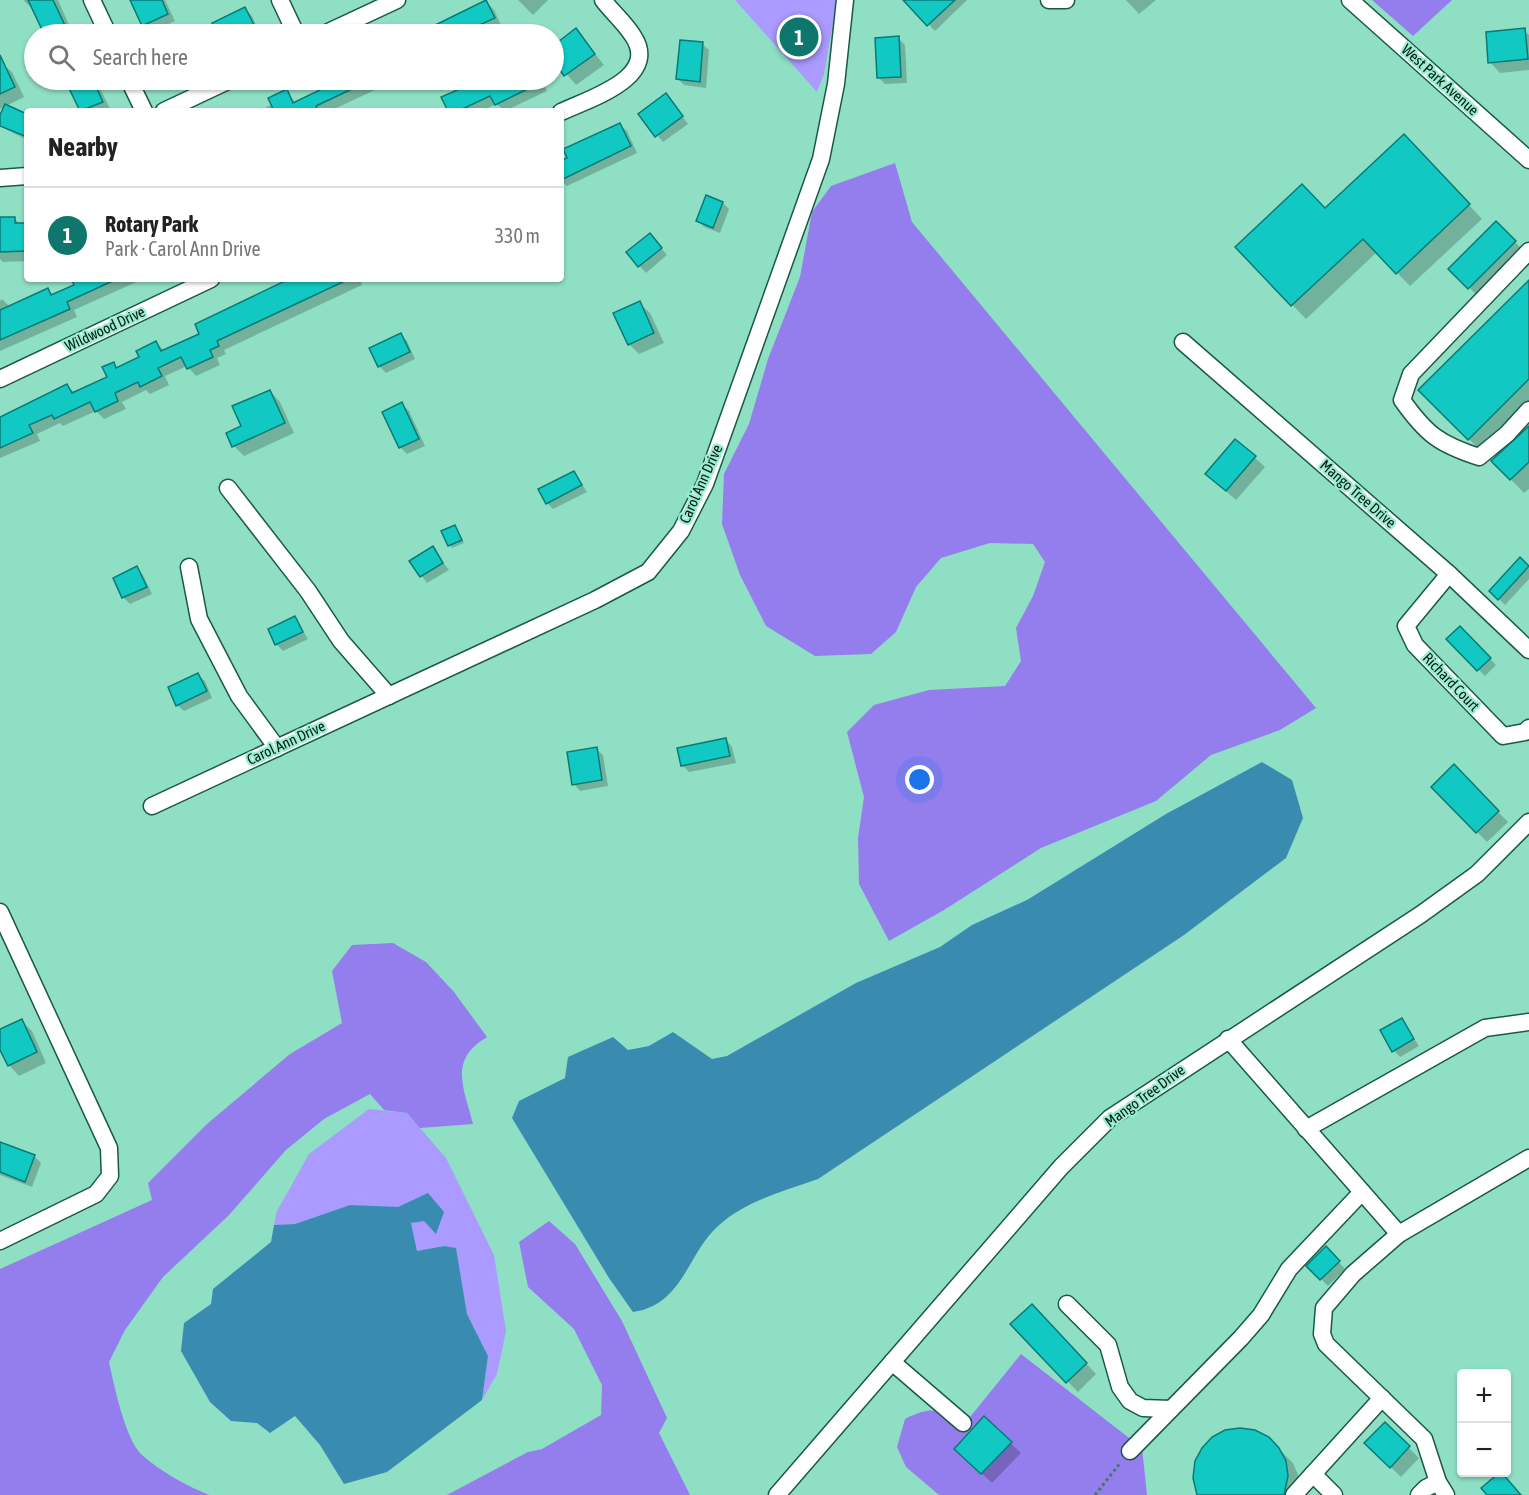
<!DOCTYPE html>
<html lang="en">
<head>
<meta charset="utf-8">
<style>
  body { margin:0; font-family:"Asap Condensed",sans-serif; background:#f6f6f6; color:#222 }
  .controls { position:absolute; right:18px; bottom:18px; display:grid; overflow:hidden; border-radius:6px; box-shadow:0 2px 4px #0004 }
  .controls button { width:54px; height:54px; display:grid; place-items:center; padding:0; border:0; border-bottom:2px solid #e0e0e0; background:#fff; color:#222; font:30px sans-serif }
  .you { position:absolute; left:920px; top:780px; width:21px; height:21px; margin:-15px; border:4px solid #fff; border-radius:50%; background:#1a73e8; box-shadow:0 0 0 9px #1a73e833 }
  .badge { display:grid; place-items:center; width:39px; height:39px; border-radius:50%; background:#0f766e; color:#fff; font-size:20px; font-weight:700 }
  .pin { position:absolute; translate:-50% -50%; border:3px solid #fff; box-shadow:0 2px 6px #0006 }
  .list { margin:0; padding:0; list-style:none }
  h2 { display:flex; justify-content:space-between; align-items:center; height:78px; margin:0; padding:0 24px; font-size:26px }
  h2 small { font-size:20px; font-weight:400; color:#767676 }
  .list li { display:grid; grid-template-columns:39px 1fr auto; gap:18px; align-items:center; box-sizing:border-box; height:96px; padding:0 24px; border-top:2px solid #e0e0e0 }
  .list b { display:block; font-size:22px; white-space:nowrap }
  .list p { margin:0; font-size:20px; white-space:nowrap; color:#767676 }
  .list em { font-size:20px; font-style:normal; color:#767676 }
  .icon { flex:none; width:33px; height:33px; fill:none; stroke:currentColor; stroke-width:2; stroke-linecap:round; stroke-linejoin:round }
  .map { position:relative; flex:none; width:1529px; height:1495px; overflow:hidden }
  .search { position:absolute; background:#fff; box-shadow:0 2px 4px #0004; left:24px; top:24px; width:540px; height:66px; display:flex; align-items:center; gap:15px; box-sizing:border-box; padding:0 21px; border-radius:33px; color:#767676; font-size:22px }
  .panel { position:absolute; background:#fff; box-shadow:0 2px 4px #0004; left:24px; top:108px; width:540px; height:174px; border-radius:6px }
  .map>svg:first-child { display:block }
  .green { fill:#ab9aff }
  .forest { fill:#947eed }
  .water { fill:#398bb0 }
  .shadow { fill:#0003 }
  .building { fill:#11c9c2; stroke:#097a75; stroke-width:1.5 }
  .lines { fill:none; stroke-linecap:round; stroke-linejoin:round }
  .minor-casing { stroke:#1a5947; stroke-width:19 }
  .path { stroke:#437867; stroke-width:3; stroke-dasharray:3 3; stroke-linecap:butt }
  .minor { stroke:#fff; stroke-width:16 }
  .labels { text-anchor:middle; stroke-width:4.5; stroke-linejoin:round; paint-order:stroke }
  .street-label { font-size:15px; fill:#001d14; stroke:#9cecd1 }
</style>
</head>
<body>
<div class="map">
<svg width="1529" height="1495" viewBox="0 0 1529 1495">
  <rect width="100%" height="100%" fill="#8fdfc4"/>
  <g class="green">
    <polygon points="735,0 837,0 824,74 817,92"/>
    <polygon points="369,1109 407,1113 446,1158 494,1255 506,1331 497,1374 482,1400 488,1356 467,1314 456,1249 443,1246 417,1251 411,1223 444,1212 350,1205 295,1224 274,1225 277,1211 309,1154"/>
  </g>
  <g class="forest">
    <polygon points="1372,0 1452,0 1413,36"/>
    <polygon points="895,163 912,222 1316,708 1280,730 1211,755 1156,801 1041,848 944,910 889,941 859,884 858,838 864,797 847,732 874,705 929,690 1005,686 1021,661 1016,628 1033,596 1045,562 1033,544 990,543 941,558 916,587 896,632 871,654 815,656 766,626 740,575 722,524 724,474 749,424 768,359 800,277 812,212 831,186"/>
    <path d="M 393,943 L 426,962 L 454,992 L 487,1037 C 448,1060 464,1088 473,1124 L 420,1128 L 407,1113 L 384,1110 L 370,1094 L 324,1119 L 286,1150 L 229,1215 L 163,1277 L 125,1330 L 109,1362 C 114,1385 125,1438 141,1454 C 159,1471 187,1486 209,1495 L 0,1495 L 0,1269 L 152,1200 L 148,1183 L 207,1124 L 290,1054 L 342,1023 L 332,971 L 352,945 Z"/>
    <polygon points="549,1221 575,1244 622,1321 667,1418 659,1433 690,1495 447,1495 528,1452 542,1449 601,1415 602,1385 574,1329 528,1287 519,1242"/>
    <path d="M 1021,1354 L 1142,1448 L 1147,1495 L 939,1495 L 906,1467 L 897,1447 L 905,1419 C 931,1406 939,1409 966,1422 Z"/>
  </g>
  <g class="water">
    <path d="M 1262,762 L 1292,780 L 1303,818 L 1286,858 L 1184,935 L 818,1179 C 784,1191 745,1201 718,1226 C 687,1254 683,1305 633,1312 L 609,1278 L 512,1118 L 519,1101 L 565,1078 L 568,1057 L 613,1037 L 628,1050 L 649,1046 L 673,1032 L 712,1059 L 727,1056 L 856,983 L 940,947 L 972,925 L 1027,900 L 1166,814 Z"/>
    <polygon points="428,1193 444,1212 436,1234 424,1221 411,1223 417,1251 444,1246 456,1248 467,1314 488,1356 482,1400 387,1472 344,1484 320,1445 295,1416 270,1433 257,1423 231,1421 210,1402 181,1351 184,1323 211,1304 213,1289 271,1242 274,1225 295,1224 350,1205 398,1207"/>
  </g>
  <g class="shadow">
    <polygon points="23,0 58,0 73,34 40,34 38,30 43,28 36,12"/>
    <polygon points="132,0 165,0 175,21 151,32 144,25"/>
    <polygon points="518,0 548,0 533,15"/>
    <polygon points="911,0 967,0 935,31 908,3"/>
    <polygon points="1126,0 1156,0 1139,14"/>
    <polygon points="486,1 494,10 502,27 486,34 419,34"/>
    <polygon points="245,9 252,16 260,34 219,34 214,24"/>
    <polygon points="576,30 604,65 576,85 554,59 554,47"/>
    <polygon points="1524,30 1529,35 1529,70 1500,73 1490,62"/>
    <polygon points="898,38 905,45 907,83 885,84 879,78"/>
    <polygon points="702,44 709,50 706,88 684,85 678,79"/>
    <polygon points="0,62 12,72 24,97 0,109"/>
    <polygon points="67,80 96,80 111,111 82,111"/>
    <polygon points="166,80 179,80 170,84"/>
    <polygon points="319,80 396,80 330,111 259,111 273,104 286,91 296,103 324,90"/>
    <polygon points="482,80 542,80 547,91 505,111 496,104 482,111 441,111 448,108 443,98"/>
    <polygon points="672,102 688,124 663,142 640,114"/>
    <polygon points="27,116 27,140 0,126 0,119"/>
    <polygon points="620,125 627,131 637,153 567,186 561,181 561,162"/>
    <polygon points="1418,150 1482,219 1410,286 1377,252 1306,319 1237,247 1326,210"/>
    <polygon points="723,203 729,209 720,233 704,227 698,220"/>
    <polygon points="14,218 20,224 27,225 27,261 3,262 0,259 0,219"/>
    <polygon points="1496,223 1525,252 1480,298 1450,269"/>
    <polygon points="656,242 667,255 646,273 628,253"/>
    <polygon points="72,279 143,279 74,310 77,317 0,351 0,301 2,299 10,307 48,289 54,296 76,286"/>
    <polygon points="294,279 360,279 362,285 224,350 226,354 217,358 220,365 196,376 187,366 165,376 169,385 150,394 146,390 122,402 126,409 104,419 96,411 63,426 60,423 37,434 40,441 0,458 0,419 67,386 75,393 109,377 113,364 118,368 141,358 156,343 165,351 201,334"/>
    <polygon points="1529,282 1529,406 1483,453 1420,390"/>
    <polygon points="639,303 650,313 664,343 639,354 629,344"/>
    <polygon points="401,335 407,341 415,359 386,373 379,366"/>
    <polygon points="270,391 280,402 294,433 244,456 234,446 243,427"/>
    <polygon points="402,404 409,411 425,446 407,454 401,448 384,412"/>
    <polygon points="1529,427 1529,489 1524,493 1493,461"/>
    <polygon points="1254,457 1265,467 1236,500 1207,474"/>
    <polygon points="574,472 587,492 553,509 547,503"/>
    <polygon points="455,527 464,543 452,548 443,532"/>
    <polygon points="432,548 449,570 427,583 411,561"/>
    <polygon points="1520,559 1529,567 1529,579 1505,605 1491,591"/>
    <polygon points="137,568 143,575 152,594 130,604 124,598 115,578"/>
    <polygon points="295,618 308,639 283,651 276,644"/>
    <polygon points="1460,628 1496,665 1485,676 1448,639"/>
    <polygon points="198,675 205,681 212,698 184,711 177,705"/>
    <polygon points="726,740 732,747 736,763 689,772 682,765"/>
    <polygon points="596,749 603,755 608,786 580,791 574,784"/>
    <polygon points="1454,767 1508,822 1487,842 1433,787"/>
    <polygon points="1401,1020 1419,1046 1400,1057 1394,1051"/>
    <polygon points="21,1021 32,1031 46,1063 19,1076 9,1065 0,1046 0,1031"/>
    <polygon points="0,1153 34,1156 41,1163 32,1187 0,1175"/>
    <polygon points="1326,1248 1345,1269 1328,1286 1308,1266"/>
    <polygon points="1042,1316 1096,1374 1078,1392 1012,1324"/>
    <polygon points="984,1418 1021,1453 992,1483 966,1459"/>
    <polygon points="1385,1424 1419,1458 1401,1477 1366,1443"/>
    <polygon points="1268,1438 1293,1463 1299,1477 1301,1495 1199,1495"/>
  </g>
  <g class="building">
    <polygon points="28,0 53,0 69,34 44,34"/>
    <polygon points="130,0 162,0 168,14 142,26"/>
    <polygon points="486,0 495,18 460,34 417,34"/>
    <polygon points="903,0 955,0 927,26"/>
    <polygon points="245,7 256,29 244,34 217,34 212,23"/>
    <polygon points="576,28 595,54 564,76 554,61 554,45"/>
    <polygon points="1525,28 1528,59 1488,63 1486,32"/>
    <polygon points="899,36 901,77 877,78 875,38"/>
    <polygon points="680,40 703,42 700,82 676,79"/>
    <polygon points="0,55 15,87 0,94"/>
    <polygon points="65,80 93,80 103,102 80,111"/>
    <polygon points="318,80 371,80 316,106 318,111 274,111 268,98 287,89 293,103 322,89"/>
    <polygon points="480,80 546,80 495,105 490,96 458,111 448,111 441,97"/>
    <polygon points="666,93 683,116 655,137 638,114"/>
    <polygon points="5,104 27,114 27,137 0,126 0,115"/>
    <polygon points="620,123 631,146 561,180 561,160 567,158 563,149"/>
    <polygon points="1404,134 1470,204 1396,274 1363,239 1291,306 1235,247 1302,184 1325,208"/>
    <polygon points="706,195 723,202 713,228 696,221"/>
    <polygon points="0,217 15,217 15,223 27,223 27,251 0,252"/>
    <polygon points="1496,221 1516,241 1468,289 1448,269"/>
    <polygon points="650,233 662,248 638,267 626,252"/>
    <polygon points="71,279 117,279 67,302 70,309 0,340 0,310 48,288 51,295 74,285"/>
    <polygon points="289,279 349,279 217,341 219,346 210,350 213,357 187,369 181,357 158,368 162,376 140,387 138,382 115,393 118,401 95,412 90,402 54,419 52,415 29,425 33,433 0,448 0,417 67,384 72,393 107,377 102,367 114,362 116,368 139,357 136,351 156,341 161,351 199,334 195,324"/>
    <polygon points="1529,280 1529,379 1468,440 1418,390"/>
    <polygon points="640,301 654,333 628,345 613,313"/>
    <polygon points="401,333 410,352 378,367 369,348"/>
    <polygon points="270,390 285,423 232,447 226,433 241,426 232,406"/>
    <polygon points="402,402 419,439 399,448 382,412"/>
    <polygon points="1529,426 1529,462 1510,480 1491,461"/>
    <polygon points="1235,439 1256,456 1226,491 1205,474"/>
    <polygon points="574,471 582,485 546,504 538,489"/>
    <polygon points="455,525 462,540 448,546 441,531"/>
    <polygon points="433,546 443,563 420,577 409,561"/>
    <polygon points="1520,557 1529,566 1498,600 1489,591"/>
    <polygon points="137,566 147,587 122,598 113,578"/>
    <polygon points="295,616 303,632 275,645 268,629"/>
    <polygon points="1460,626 1491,658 1477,671 1446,639"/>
    <polygon points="198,673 207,691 176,706 168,687"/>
    <polygon points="726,738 730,756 681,766 677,748"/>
    <polygon points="597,747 602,780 572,785 567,752"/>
    <polygon points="1454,764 1499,811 1476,833 1431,787"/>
    <polygon points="1402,1018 1414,1039 1392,1052 1380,1030"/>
    <polygon points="22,1019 37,1052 8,1066 0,1050 0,1029"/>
    <polygon points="0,1142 35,1155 25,1182 0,1172"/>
    <polygon points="1326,1246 1340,1261 1320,1280 1306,1266"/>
    <polygon points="1032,1304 1087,1363 1066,1383 1010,1324"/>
    <polygon points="984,1416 1012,1442 981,1474 954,1449"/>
    <polygon points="1385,1422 1410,1446 1390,1468 1364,1443"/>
    <polygon points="1240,1428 1255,1430 1269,1437 1279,1448 1286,1461 1288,1476 1284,1495 1197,1495 1193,1478 1195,1461 1202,1448 1212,1437 1225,1430"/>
    <polygon points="1499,1473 1502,1473 1521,1495 1487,1495 1481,1488"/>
  </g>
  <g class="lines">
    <defs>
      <g id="minor">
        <polyline points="92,0 108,34"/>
        <polyline points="280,0 296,34"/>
        <polyline points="1049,0 1066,0"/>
        <polyline points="1350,0 1529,160"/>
        <polyline points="324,34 397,0"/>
        <polyline points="129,80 144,111"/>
        <polyline points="164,111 230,80"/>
        <path d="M 561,112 C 588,99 661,78 633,36 C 625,23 612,12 603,0"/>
        <polyline points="0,178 27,176"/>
        <path d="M 1529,251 L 1411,374 L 1402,400 C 1426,434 1439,444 1479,457 L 1507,434 L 1529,410"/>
        <polyline points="1183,342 1449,574 1529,650"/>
        <polyline points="0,379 211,279"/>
        <polyline points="228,488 308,591 341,641 389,696"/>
        <polyline points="189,567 199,619 239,696 277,748"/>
        <polyline points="1449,574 1406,626 1415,645 1503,736 1525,732 1529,728"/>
        <polyline points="152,806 595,600 648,572 681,531 705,484 821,159 836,84 845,0"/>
        <polyline points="0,912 109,1148 110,1176 96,1194 0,1241"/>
        <polyline points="1228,1039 1399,1234"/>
        <polyline points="1306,1129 1485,1028 1529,1022"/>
        <polyline points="1067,1304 1108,1345 1120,1387 1130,1401 1143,1408 1171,1409"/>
        <polyline points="892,1362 963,1423"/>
        <polyline points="1130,1451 1241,1338 1261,1315 1289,1269 1362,1192"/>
        <polyline points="1313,1474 1334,1495"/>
        <polyline points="777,1495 1061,1167 1110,1118 1420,915 1477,874 1529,822"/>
        <polyline points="1294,1495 1382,1398"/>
        <polyline points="1419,1495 1426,1488 1438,1482"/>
        <polyline points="1446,1495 1438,1482 1424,1439 1326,1344 1322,1334 1324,1308 1353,1274 1399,1234 1529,1158"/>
      </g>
    </defs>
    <use href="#minor" class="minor-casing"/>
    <polyline class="path" points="1095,1495 1121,1462"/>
    <use href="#minor" class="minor"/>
  </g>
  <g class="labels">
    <g class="street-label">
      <text transform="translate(1440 80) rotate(42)" y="5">West Park Avenue</text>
      <text transform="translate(105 329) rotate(-25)" y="5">Wildwood Drive</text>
      <text transform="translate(701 484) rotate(-66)" y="5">Carol Ann Drive</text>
      <text transform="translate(1358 494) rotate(41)" y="5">Mango Tree Drive</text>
      <text transform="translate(1451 682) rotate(46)" y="5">Richard Court</text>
      <text transform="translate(286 743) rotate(-25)" y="5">Carol Ann Drive</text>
      <text transform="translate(1145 1096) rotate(-36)" y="5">Mango Tree Drive</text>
    </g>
  </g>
</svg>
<div class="controls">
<button>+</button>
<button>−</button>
</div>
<div class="you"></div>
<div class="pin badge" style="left:799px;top:37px">1</div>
<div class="search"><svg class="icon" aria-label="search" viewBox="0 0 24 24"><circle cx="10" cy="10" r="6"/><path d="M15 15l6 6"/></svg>Search here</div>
<section class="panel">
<h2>Nearby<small></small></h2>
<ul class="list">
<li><span class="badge">1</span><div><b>Rotary Park</b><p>Park · Carol Ann Drive</p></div><em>330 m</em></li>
</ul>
</section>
</div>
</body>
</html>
